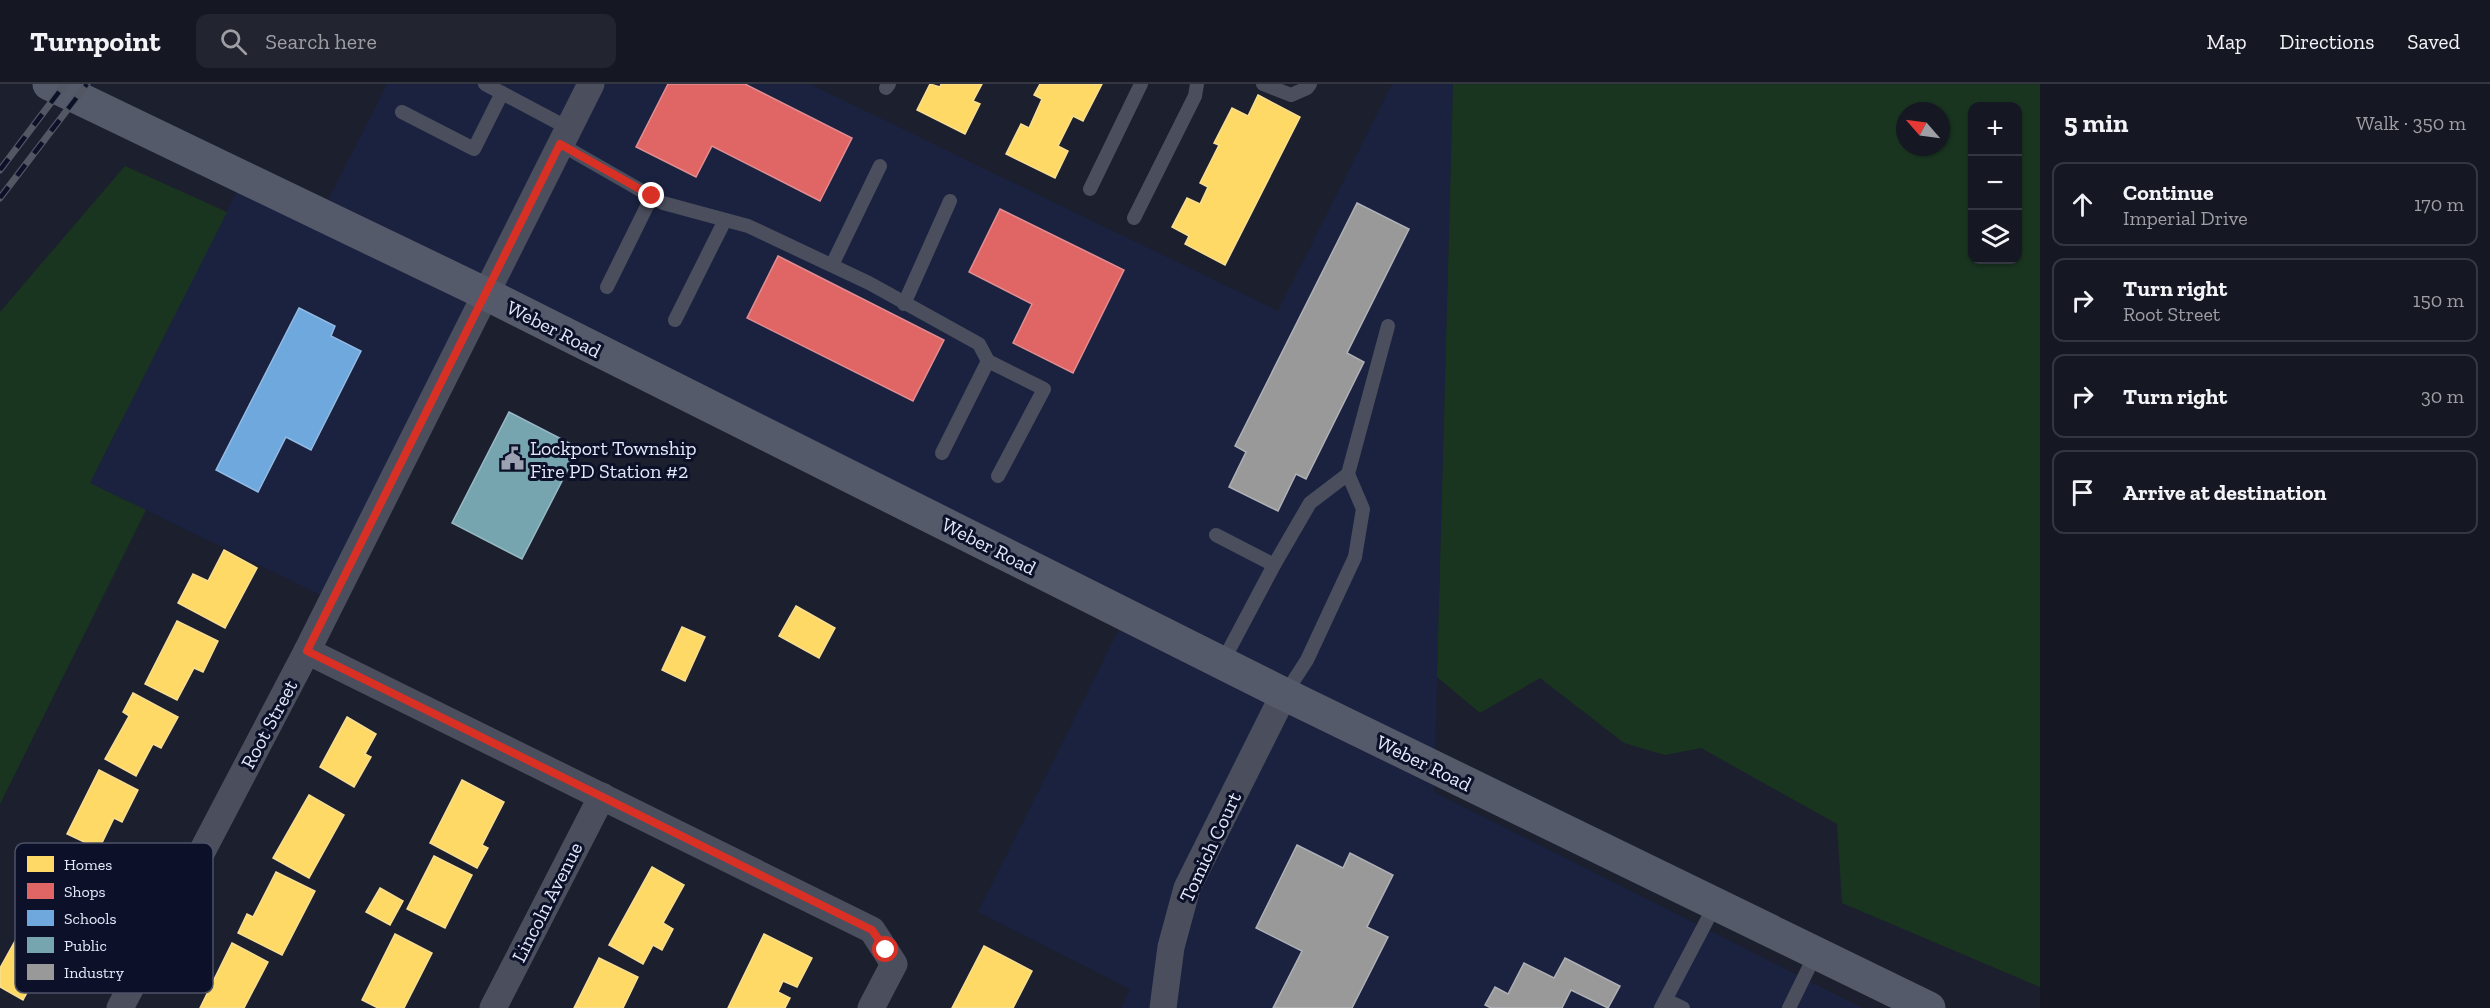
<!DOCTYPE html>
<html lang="en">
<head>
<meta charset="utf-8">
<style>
  body { margin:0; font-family:"Zilla Slab",serif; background:#22242f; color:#f1f3f6 }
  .controls { position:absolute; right:18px; top:18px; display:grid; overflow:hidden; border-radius:12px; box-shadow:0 2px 4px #0004 }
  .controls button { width:54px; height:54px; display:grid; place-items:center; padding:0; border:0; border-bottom:2px solid #343640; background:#151722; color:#f1f3f6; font:30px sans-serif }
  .compass { position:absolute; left:1896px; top:18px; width:54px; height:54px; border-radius:50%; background:#151722; box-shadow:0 2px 4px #0004; rotate:298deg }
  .stop { position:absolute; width:18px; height:18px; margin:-14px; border:4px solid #d93025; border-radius:50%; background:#fff }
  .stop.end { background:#d93025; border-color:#fff; box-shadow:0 2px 6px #0008 }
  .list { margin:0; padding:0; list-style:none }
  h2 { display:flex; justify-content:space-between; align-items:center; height:78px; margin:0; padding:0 24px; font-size:26px }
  h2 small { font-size:20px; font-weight:400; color:#9d9fa5 }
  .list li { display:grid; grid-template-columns:39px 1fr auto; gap:18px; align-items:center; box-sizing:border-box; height:84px; margin:0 12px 12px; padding:0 12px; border:2px solid #343640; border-radius:12px }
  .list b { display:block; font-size:22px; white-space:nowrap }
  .list p { margin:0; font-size:20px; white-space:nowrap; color:#9d9fa5 }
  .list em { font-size:20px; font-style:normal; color:#9d9fa5 }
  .icon { flex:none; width:33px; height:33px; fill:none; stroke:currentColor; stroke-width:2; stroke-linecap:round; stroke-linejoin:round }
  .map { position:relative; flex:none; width:2040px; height:924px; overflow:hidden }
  header { display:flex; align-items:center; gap:36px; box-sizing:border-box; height:84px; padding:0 30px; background:#151722; border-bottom:2px solid #343640 }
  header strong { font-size:28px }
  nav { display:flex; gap:33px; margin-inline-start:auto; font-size:21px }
  .search { width:420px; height:54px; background:#22242f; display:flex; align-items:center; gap:15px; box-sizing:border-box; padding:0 21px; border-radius:12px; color:#9d9fa5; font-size:22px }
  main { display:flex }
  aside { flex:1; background:#151722 }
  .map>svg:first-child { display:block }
  .built { fill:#1b223f }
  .green { fill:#193520; fill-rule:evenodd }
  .homes { fill:#ffd966; stroke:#f7de92; stroke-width:1.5 }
  .shops { fill:#e06666; stroke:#e18d92; stroke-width:1.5 }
  .schools { fill:#6fa8dc; stroke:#92bbe5; stroke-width:1.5 }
  .public { fill:#76a5af; stroke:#97b9c6; stroke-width:1.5 }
  .industry { fill:#999; stroke:#afb1b6; stroke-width:1.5 }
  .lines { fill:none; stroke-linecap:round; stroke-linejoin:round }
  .service { stroke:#4b4f5d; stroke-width:14 }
  .minor { stroke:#4b4f5d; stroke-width:27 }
  .secondary { stroke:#555a6a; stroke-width:33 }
  .rail-casing { stroke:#535663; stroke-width:7 }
  .rail { stroke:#0c1129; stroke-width:4.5; stroke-dasharray:14; stroke-linecap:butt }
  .route { stroke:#d93025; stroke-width:8 }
  .labels { text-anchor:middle; stroke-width:6; stroke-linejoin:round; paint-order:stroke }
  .street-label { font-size:20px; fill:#e3e8fa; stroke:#0c1129 }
  .poi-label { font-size:20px; fill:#e3e8fa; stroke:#0c1129; text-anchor:start }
  .key { fill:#0c1129; stroke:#4c5268; stroke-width:1.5 }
  .key-label { font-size:16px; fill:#e3e8fa }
</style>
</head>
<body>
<header>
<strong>Turnpoint</strong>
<div class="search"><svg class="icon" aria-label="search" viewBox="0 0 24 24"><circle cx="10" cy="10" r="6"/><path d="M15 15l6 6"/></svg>Search here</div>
<nav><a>Map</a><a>Directions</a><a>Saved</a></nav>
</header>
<main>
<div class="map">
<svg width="2040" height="924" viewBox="0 0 2040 924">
  <rect width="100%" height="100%" fill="#1c1f2d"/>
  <g class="built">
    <polygon points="387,0 810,0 1278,227 1392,0 1453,0 1434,708 1863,924 1121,924 1130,905 978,828 1123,537 323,126"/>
    <polygon points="239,103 475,213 325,513 90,399"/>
  </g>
  <g class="green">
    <path d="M 1453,0 L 2040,0 L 2040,903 L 1842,819 L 1837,740 L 1701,664 L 1665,671 L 1624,659 L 1540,594 L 1480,629 L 1437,593 ZM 2018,22 L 2018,176 L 1972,176 L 1972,22 ZM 1905,27 L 1941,27 L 1941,63 L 1905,63 Z"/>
    <polygon points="125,82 227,128 90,399 146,426 0,720 0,228"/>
  </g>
  <g class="homes">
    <polygon points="930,0 940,3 941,0 982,0 973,17 980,20 965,50 917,26"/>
    <polygon points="1040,0 1102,0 1083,37 1073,32 1058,62 1068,67 1055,94 1006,70 1021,40 1029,44 1042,15 1034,11"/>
    <polygon points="1258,11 1300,33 1225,181 1185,160 1189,152 1172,143 1187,114 1200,120 1208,103 1200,99 1219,61 1214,59 1232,24 1248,32"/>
    <polygon points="224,466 257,484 225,544 178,519 193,490 208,497"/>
    <polygon points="796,522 835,544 819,574 779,552"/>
    <polygon points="177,537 218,557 203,588 194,584 177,616 145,600"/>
    <polygon points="682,543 705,553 685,597 662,586"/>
    <polygon points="133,609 178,633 161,664 153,660 136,692 105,675 129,632 123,628"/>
    <polygon points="347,633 376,650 365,670 371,673 354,703 320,683"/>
    <polygon points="99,686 138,706 122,738 114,734 99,765 67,750"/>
    <polygon points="462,696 504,718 482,761 488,764 477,784 430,759"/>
    <polygon points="309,711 344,731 309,794 273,774"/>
    <polygon points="434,772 472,791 445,844 407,825"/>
    <polygon points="652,783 684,801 663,839 673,845 662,866 653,861 643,880 609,861"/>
    <polygon points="276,788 315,807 282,871 238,849 247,830 253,833"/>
    <polygon points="380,804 403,817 390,841 366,828"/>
    <polygon points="25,839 62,860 36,906 30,903 23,916 0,903 0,884"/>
    <polygon points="395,850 432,869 404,924 378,924 362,916"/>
    <polygon points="764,850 812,874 797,903 783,897 778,908 790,914 785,924 728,924"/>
    <polygon points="232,859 268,878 244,924 200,924"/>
    <polygon points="984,862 1032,887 1013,924 952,924"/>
    <polygon points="599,874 638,893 623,924 574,924"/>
  </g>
  <g class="shops">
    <polygon points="668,0 745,0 852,54 820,117 712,62 696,93 636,63"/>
    <polygon points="1000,125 1124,186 1073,289 1013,259 1032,220 969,188"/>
    <polygon points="778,172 944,256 913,317 747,234"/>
  </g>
  <polygon class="schools" points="299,224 335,242 331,252 361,267 311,366 286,353 258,408 216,386"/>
  <polygon class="public" points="509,328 579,364 522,475 452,439"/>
  <g class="industry">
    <polygon points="1357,119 1409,145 1347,269 1364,278 1306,395 1296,390 1278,427 1229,403 1246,368 1235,362"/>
    <polygon points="1297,761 1343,784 1350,769 1393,791 1367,843 1388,853 1352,924 1273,924 1302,867 1256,844"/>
    <polygon points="1565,874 1620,902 1608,924 1571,906 1562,924 1491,924 1485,921 1495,903 1508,910 1524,879 1554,894"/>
  </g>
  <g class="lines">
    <g class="service">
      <polyline points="485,0 568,44"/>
      <polyline points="1263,0 1291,11 1307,4 1310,0"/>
      <polyline points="886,4 889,0"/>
      <polyline points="402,28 474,65 502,9"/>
      <polyline points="560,60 663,119 748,142 869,199 979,260 988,277 1044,305 998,392"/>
      <polyline points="1090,105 1141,0"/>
      <polyline points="1134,134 1195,12 1197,0"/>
      <polyline points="832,181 880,82"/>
      <polyline points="607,203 652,112"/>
      <polyline points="904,220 950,117"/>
      <polyline points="675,236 725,136"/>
      <polyline points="942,369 988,277"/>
      <polyline points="1348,390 1388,242"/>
      <polyline points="1216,451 1274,481"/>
      <polyline points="1222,579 1274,481 1310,419 1348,390 1363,425 1355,473 1307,576 1285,610"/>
      <polyline points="1666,916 1683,924"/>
      <polyline points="1661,924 1715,821"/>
      <polyline points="1789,924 1816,869"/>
    </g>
    <g class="minor">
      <polyline points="307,567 872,846 894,880 871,924"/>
      <polyline points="120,924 307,567 591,0"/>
      <polyline points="493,924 602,712"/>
      <polyline points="1163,924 1171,863 1187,804 1284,610"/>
    </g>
    <polyline class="secondary" points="49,0 486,210 1284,610 1929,924"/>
    <defs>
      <g id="rail">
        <polyline points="0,86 65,0"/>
        <polyline points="0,114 87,0"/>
      </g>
    </defs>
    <use href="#rail" class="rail-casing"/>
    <use href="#rail" class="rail"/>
  </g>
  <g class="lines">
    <polyline class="route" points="652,112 560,60 307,567 872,846 886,866"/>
  </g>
  <defs>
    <symbol id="civic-bare" viewBox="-9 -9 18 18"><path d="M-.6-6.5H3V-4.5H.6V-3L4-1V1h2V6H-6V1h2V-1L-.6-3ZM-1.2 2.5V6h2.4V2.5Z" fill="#9da2b2" stroke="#0c1129" stroke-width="2.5" paint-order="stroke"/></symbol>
  </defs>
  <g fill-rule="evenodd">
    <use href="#civic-bare" x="496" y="358" width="33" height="33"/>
  </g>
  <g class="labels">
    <g class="street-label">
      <text transform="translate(554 245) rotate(27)" y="7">Weber Road</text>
      <text transform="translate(989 462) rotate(27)" y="7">Weber Road</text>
      <text transform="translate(269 640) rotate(-62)" y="7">Root Street</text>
      <text transform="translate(1424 679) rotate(26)" y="7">Weber Road</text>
      <text transform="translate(1210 763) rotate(-65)" y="7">Tomich Court</text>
      <text transform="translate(547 818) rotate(-63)" y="7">Lincoln Avenue</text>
    </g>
    <g class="poi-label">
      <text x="530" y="371">Lockport Township<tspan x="530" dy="23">Fire PD Station #2</tspan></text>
    </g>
  </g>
  <rect x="15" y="759" width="198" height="150" rx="9" class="key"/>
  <rect x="27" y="772" width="27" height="16" fill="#ffd966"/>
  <rect x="27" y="799" width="27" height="16" fill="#e06666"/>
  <rect x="27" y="826" width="27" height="16" fill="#6fa8dc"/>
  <rect x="27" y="853" width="27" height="16" fill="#76a5af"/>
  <rect x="27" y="880" width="27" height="16" fill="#999"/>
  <g class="key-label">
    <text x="64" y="786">Homes</text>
    <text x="64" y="813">Shops</text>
    <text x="64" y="840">Schools</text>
    <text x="64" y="867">Public</text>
    <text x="64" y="894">Industry</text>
  </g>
</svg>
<div class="controls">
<button>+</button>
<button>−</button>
<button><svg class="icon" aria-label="layers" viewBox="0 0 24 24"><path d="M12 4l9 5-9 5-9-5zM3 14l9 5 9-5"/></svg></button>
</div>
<svg class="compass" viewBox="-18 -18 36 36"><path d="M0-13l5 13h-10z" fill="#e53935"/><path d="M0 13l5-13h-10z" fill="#9d9fa5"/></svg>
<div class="stop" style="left:886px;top:866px"></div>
<div class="stop end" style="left:652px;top:112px"></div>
</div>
<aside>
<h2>5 min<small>Walk · 350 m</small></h2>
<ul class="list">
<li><svg class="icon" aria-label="ahead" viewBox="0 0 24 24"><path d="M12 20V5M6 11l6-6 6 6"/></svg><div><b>Continue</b><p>Imperial Drive</p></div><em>170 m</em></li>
<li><svg class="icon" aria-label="right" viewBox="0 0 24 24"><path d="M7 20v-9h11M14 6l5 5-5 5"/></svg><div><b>Turn right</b><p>Root Street</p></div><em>150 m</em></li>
<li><svg class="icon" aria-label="right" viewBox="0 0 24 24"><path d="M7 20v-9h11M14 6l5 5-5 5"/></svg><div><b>Turn right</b></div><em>30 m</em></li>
<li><svg class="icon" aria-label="arrive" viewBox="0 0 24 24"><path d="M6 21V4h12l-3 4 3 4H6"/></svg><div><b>Arrive at destination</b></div></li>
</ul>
</aside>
</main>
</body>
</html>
